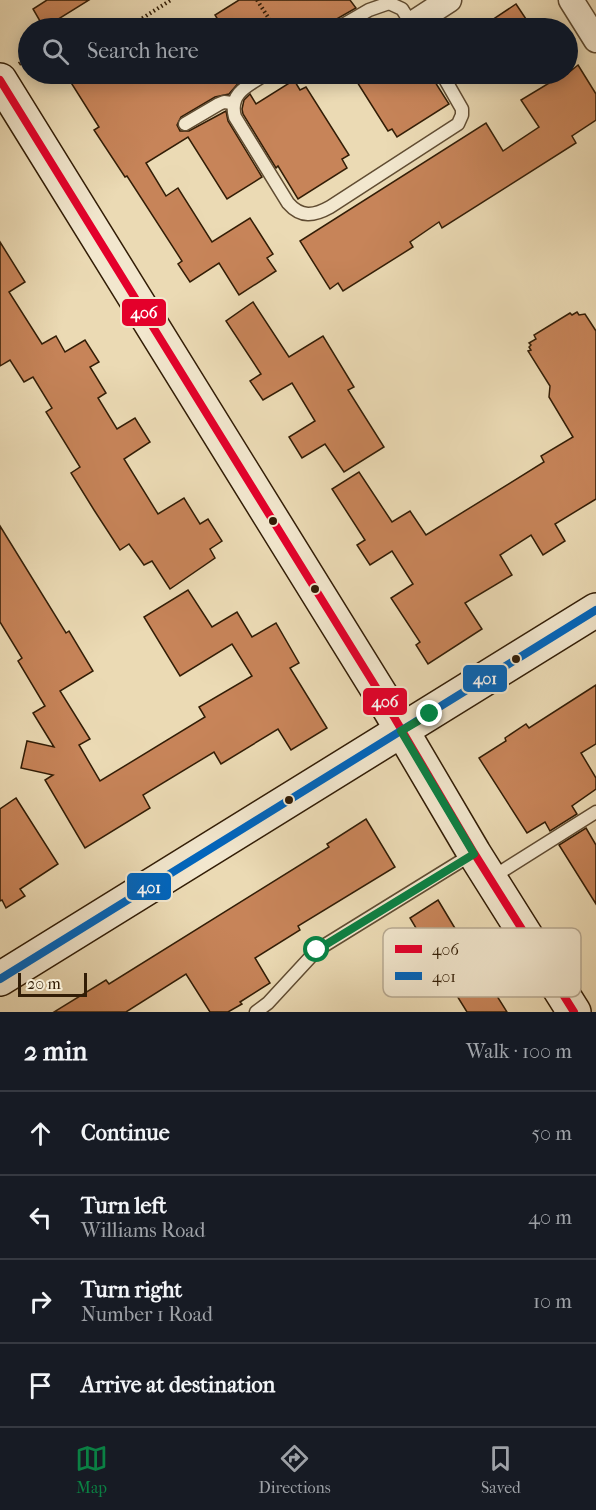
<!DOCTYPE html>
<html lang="en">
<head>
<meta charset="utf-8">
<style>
  body { margin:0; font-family:"IM FELL French Canon",serif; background:#20242c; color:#f1f3f6 }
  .scale { position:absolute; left:18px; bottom:15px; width:69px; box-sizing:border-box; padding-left:6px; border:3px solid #321d06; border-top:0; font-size:16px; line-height:21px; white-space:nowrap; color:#321d06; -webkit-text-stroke:4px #f2e7ce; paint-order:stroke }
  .stop { position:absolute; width:18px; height:18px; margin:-14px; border:4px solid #0b8043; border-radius:50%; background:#fff }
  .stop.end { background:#0b8043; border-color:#fff; box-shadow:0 2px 6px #0008 }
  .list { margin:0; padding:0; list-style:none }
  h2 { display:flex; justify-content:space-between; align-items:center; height:78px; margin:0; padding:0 24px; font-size:26px }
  h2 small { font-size:20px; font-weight:400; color:#9ea1a6 }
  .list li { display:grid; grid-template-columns:39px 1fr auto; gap:18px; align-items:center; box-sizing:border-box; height:84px; padding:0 24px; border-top:2px solid #363941 }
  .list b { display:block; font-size:22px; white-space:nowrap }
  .list p { margin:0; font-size:20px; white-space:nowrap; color:#9ea1a6 }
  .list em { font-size:20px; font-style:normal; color:#9ea1a6 }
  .icon { flex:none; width:33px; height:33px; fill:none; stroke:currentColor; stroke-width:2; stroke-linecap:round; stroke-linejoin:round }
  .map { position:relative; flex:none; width:596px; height:1012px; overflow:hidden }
  .search { position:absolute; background:#171b24; box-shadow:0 3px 15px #0003; left:18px; right:18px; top:18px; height:66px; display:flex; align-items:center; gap:15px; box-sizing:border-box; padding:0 21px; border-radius:33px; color:#9ea1a6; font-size:22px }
  .sheet { height:414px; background:#171b24 }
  nav { display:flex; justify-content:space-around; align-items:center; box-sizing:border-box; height:84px; border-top:2px solid #363941; background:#171b24; font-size:16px; color:#9ea1a6 }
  nav a { display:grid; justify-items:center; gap:3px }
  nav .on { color:#0b8043 }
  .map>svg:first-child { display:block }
  .building { fill:#c78459; stroke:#321d06; stroke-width:1.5 }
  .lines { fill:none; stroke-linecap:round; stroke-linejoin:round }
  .lane-casing { stroke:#604c32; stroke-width:15 }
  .street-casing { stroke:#604c32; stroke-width:27 }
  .secondary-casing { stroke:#321d06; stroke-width:36 }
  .path { stroke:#321d06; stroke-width:4; stroke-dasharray:1.5 3; stroke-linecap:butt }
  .lane { stroke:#f2e7ce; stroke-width:12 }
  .street { stroke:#f2e7ce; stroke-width:24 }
  .secondary { stroke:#f2e7ce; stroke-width:33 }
  .bus-1-casing { stroke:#f2e7ce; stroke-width:12 }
  .bus-2-casing { stroke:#f2e7ce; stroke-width:12 }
  .bus-1 { stroke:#e4002b; stroke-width:8 }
  .bus-2 { stroke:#0065bd; stroke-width:8 }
  .route { stroke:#0b8043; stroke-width:8 }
  .bus-dot { fill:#321d06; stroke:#f2e7ce; stroke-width:2 }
  .key { fill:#f2e7ce; stroke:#b8aa92; stroke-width:1.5 }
  .key-label { font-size:16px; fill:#321d06 }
  .line-badge { stroke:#f2e7ce; stroke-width:2 }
  .badge-label { font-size:16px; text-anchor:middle; font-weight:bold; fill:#fff }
</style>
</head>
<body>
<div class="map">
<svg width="596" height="1012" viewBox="0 0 596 1012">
  <rect width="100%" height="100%" fill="#ebdab4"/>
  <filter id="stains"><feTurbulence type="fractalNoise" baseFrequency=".00333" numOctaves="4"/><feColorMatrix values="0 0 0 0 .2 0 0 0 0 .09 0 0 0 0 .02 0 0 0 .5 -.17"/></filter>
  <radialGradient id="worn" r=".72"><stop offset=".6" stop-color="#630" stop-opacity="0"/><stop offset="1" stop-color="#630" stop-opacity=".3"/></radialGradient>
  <g class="building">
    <polygon points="47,0 89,0 44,28 33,9"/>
    <polygon points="239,0 350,0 356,8 333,21 330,28 223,28 215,15"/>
    <polygon points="516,4 532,28 480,28"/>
    <polygon points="578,65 596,94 596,120 572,136 576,143 442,228 439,222 410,242 413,247 343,291 338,283 330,289 300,241 486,123 503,151 539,127 521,100 564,74 567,74"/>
    <polygon points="82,74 237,74 241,80 229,94 215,97 181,117 177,125 180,131 189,131 226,111 228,121 262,177 227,199 188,137 146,163 166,196 178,188 212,242 250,218 273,254 267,258 276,271 239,295 219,263 190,282 178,264 182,261 127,176 125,177 94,130 99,127 70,81"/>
    <polygon points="352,74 430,74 449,104 397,137 392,129 388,131"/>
    <polygon points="294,80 300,90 306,87 349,155 342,159 347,168 298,199 278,166 276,168 243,114 242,109 244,100 250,94 256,104"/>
    <polygon points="0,242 25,282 9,292 42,344 56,336 65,352 85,340 99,362 90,367 106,393 98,398 117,429 135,418 150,442 124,459 158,514 184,498 200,524 208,519 222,541 210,549 215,558 170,589 152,561 144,565 129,544 120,550 94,510 71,473 80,467 46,412 52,408 33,377 24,382 10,360 0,366"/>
    <polygon points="253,302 289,357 323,336 354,387 348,390 384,447 344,472 325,444 302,458 289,437 315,421 292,383 263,400 250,381 261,374 226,321"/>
    <polygon points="577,312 579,315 585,314 596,331 596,499 555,524 565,541 543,555 531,535 500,555 512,575 465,603 482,629 428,664 416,645 420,642 391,598 413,584 392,551 370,565 357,545 365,540 332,489 359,472 392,522 410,511 426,535 544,462 541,456 573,437 549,397 550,386 528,351 531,350 529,347 531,345 529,343 536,339 534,335 570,313 572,315"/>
    <polygon points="0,526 66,633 69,631 93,671 60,691 90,739 79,745 100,781 205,717 199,707 252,676 232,644 180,676 144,617 188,590 212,627 237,612 252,637 276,623 299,663 290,668 327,728 291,750 278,729 221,764 214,752 143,795 150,808 85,848 45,780 53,775 21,768 27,741 54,747 33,713 45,706 18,661 22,658 0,622"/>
    <polygon points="596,685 596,744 581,753 596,778 596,789 572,806 577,814 550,831 545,822 527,833 479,758 506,741 505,738 526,724 529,728"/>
    <polygon points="16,798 58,864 20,889 25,896 6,908 2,900 0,901 0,809"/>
    <polygon points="366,819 395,867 298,926 300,930 255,958 270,983 240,1002 242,1004 228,1012 210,1012 186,974 126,1012 54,1012 106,980 109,984 329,847 327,844"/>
    <polygon points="586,828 596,845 596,904 559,845"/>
    <polygon points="438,900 465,945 507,1012 467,1012 441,970 410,918"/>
  </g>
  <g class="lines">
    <defs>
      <g id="lane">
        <polyline points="338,28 369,10 389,3 402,9 414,28"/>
        <path d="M 266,74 C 249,85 228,93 235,117 L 288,203 C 301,218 314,216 330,207 L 458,124 L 462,115 L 462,109 L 442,74"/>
        <polyline points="185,124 219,104 224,102 232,103"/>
        <polyline points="491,878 596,812"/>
        <polyline points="256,1012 268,1003 317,950 474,853"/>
      </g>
      <g id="street">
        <polyline points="571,0 596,40"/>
        <polyline points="412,24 449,0"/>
      </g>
      <g id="secondary">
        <polyline points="0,80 384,700 474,853 574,1012"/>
        <polyline points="0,979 596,610"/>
      </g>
    </defs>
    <use href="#lane" class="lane-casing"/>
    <use href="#street" class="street-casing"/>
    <use href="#secondary" class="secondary-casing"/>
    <g class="path">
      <polyline points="257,0 275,28"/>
      <polyline points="127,28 171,0"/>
      <polyline points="19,64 28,58"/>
    </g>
    <use href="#lane" class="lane"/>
    <use href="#street" class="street"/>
    <use href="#secondary" class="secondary"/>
    <defs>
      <polyline id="bus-1" points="0,80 384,700 474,853 574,1012"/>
      <polyline id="bus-2" points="0,979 596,610"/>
    </defs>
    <use href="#bus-1" class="bus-1-casing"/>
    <use href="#bus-2" class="bus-2-casing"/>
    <use href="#bus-1" class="bus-1"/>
    <use href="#bus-2" class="bus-2"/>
  </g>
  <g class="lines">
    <polyline class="route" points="317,950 474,854 401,731 430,714"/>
  </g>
  <g class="bus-dot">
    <circle cx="273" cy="521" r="5"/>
    <circle cx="315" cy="589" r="5"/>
    <circle cx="516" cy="659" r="5"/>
    <circle cx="289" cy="800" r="5"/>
  </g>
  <rect x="383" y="928" width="198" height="69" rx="9" class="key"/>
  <rect x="395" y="945" width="27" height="8" fill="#e4002b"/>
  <rect x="395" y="972" width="27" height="8" fill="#0065bd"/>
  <g class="key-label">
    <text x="432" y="955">406</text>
    <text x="432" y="982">401</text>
  </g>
  <g class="line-badge">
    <rect x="121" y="298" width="46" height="29" rx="6" fill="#e4002b"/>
    <rect x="462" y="664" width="46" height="29" rx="6" fill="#0065bd"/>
    <rect x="362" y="687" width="46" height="29" rx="6" fill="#e4002b"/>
    <rect x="126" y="872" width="46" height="29" rx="6" fill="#0065bd"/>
  </g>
  <g class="badge-label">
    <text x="144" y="318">406</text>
    <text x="485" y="684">401</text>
    <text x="385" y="707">406</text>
    <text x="149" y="893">401</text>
  </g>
  <rect width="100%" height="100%" filter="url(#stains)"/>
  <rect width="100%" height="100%" fill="url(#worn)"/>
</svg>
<div class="scale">20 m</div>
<div class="stop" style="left:317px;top:950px"></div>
<div class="stop end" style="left:430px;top:714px"></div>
<div class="search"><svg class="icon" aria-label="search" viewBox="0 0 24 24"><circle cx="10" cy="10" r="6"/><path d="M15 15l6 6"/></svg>Search here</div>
</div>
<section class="sheet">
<h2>2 min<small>Walk · 100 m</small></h2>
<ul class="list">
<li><svg class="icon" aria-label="ahead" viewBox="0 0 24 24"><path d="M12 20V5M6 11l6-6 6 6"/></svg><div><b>Continue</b></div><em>50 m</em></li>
<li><svg class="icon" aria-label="left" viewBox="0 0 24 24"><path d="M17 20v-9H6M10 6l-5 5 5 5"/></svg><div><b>Turn left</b><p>Williams Road</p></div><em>40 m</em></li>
<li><svg class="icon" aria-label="right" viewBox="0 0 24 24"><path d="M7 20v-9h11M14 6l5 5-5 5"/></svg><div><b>Turn right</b><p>Number 1 Road</p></div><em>10 m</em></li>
<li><svg class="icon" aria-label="arrive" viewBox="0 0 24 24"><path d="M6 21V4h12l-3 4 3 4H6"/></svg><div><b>Arrive at destination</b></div></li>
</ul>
</section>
<nav>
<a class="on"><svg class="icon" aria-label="map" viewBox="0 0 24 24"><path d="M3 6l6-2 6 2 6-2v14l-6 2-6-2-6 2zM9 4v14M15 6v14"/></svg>Map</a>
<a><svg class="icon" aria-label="directions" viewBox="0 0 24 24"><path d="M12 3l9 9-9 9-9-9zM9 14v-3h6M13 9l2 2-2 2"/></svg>Directions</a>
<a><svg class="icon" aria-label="saved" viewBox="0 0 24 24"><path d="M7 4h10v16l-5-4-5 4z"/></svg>Saved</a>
</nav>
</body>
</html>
